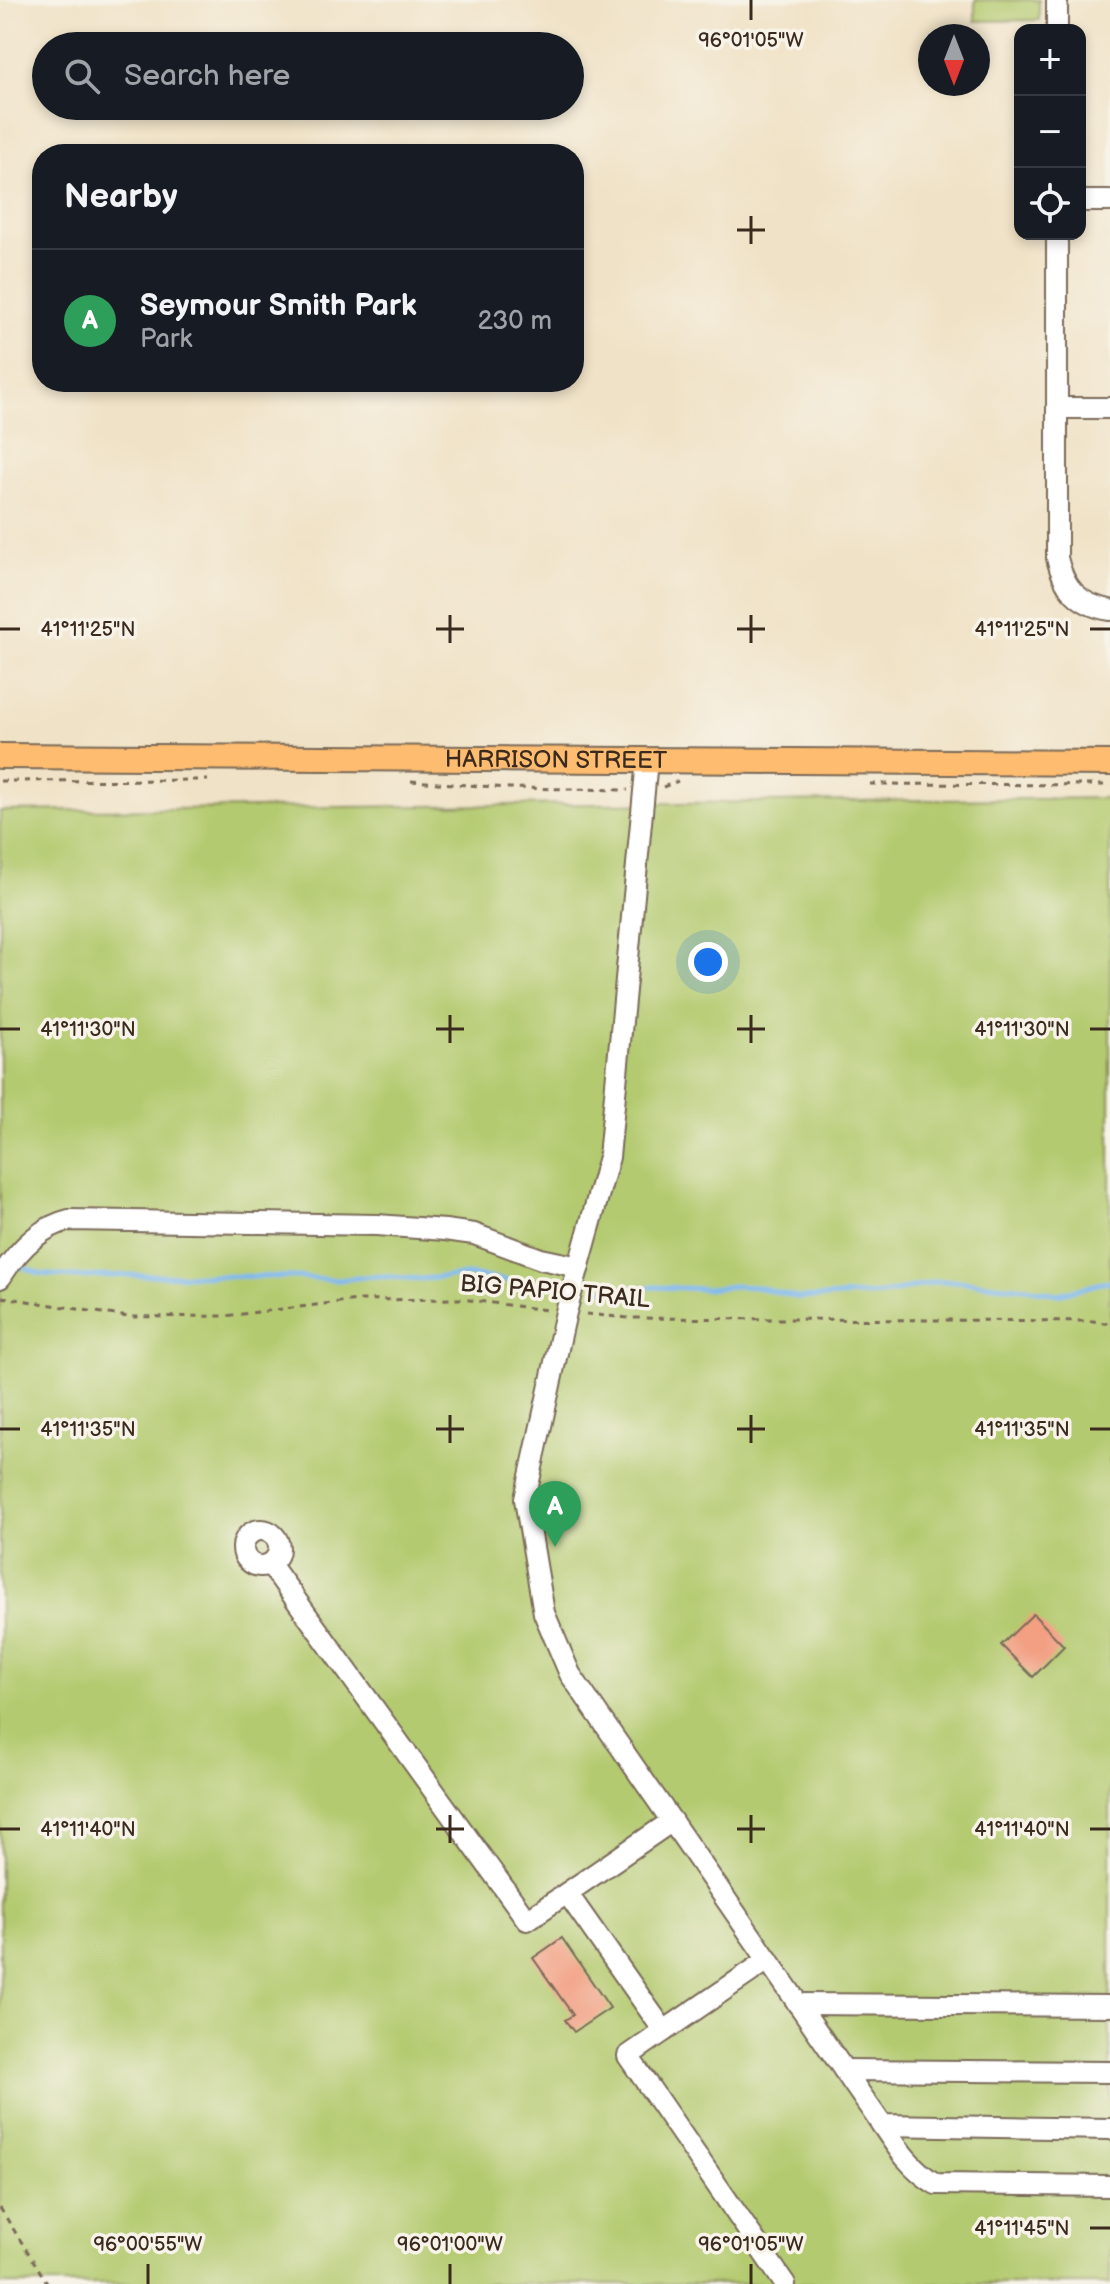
<!DOCTYPE html>
<html lang="en">
<head>
<meta charset="utf-8">
<style>
  body { margin:0; font-family:"Balsamiq Sans",sans-serif; background:#242831; color:#f1f3f6 }
  .controls { position:absolute; right:24px; top:24px; display:grid; overflow:hidden; border-radius:16px; box-shadow:0 4px 12px #0003 }
  .controls button { width:72px; height:72px; display:grid; place-items:center; padding:0; border:0; border-bottom:2px solid #363941; background:#171b24; color:#f1f3f6; font:40px sans-serif }
  .compass { position:absolute; left:918px; top:24px; width:72px; height:72px; border-radius:50%; background:#171b24; box-shadow:0 4px 12px #0003; rotate:180deg }
  .you { position:absolute; left:708px; top:962px; width:28px; height:28px; margin:-20px; border:6px solid #fff; border-radius:50%; background:#1a73e8; box-shadow:0 0 0 12px #1a73e833 }
  .badge { display:grid; place-items:center; width:52px; height:52px; border-radius:50%; background:#8c9099; color:#fff; font-size:26px; font-weight:700 }
  .pin { position:absolute; translate:-50% -66px; filter:drop-shadow(0 2px 4px #0008) }
  .pin::after { content:''; position:absolute; top:42px; width:28px; height:24px; background:inherit; clip-path:polygon(0 0,100% 0,50% 100%) }
  .list { margin:0; padding:0; list-style:none }
  h2 { display:flex; justify-content:space-between; align-items:center; height:104px; margin:0; padding:0 32px; font-size:34px }
  h2 small { font-size:26px; font-weight:400; color:#9ea1a6 }
  .list li { display:grid; grid-template-columns:52px 1fr auto; gap:24px; align-items:center; box-sizing:border-box; height:144px; padding:0 32px; border-top:2px solid #363941 }
  .list b { display:block; font-size:30px; white-space:nowrap }
  .list p { margin:0; font-size:26px; white-space:nowrap; color:#9ea1a6 }
  .list em { font-size:26px; font-style:normal; color:#9ea1a6 }
  .icon { flex:none; width:44px; height:44px; fill:none; stroke:currentColor; stroke-width:2; stroke-linecap:round; stroke-linejoin:round }
  .map { position:relative; flex:none; width:1110px; height:2284px; overflow:hidden }
  .search { position:absolute; background:#171b24; box-shadow:0 4px 12px #0003; left:32px; top:32px; width:552px; height:88px; display:flex; align-items:center; gap:20px; box-sizing:border-box; padding:0 28px; border-radius:44px; color:#9ea1a6; font-size:30px }
  .panel { position:absolute; background:#171b24; box-shadow:0 4px 12px #0003; left:32px; top:144px; width:552px; height:248px; border-radius:32px }
  .map>svg:first-child { display:block }
  .green { fill:#b4ca6f; stroke:#787a46; stroke-width:2 }
  .lines { fill:none; stroke-linecap:round; stroke-linejoin:round }
  .stream { stroke:#7db8ee; stroke-width:5 }
  .building { fill:#f29f82 }
  .minor-casing { stroke:#7a6a59; stroke-width:24 }
  .major-casing { stroke:#7a6a59; stroke-width:28 }
  .path { stroke:#7a6a59; stroke-width:3; stroke-dasharray:6 6; stroke-linecap:butt }
  .minor { stroke:#fff; stroke-width:20 }
  .major { stroke:#fdbc70; stroke-width:24 }
  .ticks { fill:none; stroke:#3b2a1e; stroke-width:3 }
  .labels { text-anchor:middle; stroke-width:7; stroke-linejoin:round; paint-order:stroke }
  .street-label { font-size:24px; fill:#3b2a1e; stroke:#f7f3e8 }
  .ticks-label { font-size:20px; text-anchor:middle; fill:#3b2a1e; stroke:#f7f3e8; stroke-width:7; stroke-linejoin:round; paint-order:stroke }
</style>
</head>
<body>
<div class="map">
<svg width="1110" height="2284" viewBox="0 0 1110 2284">
  <rect width="100%" height="100%" fill="#f7f3e8"/>
  <filter id="ink" filterUnits="userSpaceOnUse"><feTurbulence type="fractalNoise" baseFrequency=".0125" numOctaves="2"/><feDisplacementMap in="SourceGraphic" scale="16" xChannelSelector="R" yChannelSelector="G"/><feConvolveMatrix kernelMatrix="1 2 1 2 8 2 1 2 1" color-interpolation-filters="sRGB"/></filter>
  <filter id="wash" filterUnits="userSpaceOnUse"><feTurbulence type="fractalNoise" baseFrequency=".006" numOctaves="4" result="noise"/><feDisplacementMap in="SourceGraphic" scale="32" xChannelSelector="R" yChannelSelector="G"/><feGaussianBlur stdDeviation="1.8" result="paint"/><feColorMatrix in="noise" values="0 0 0 0 0 0 0 0 0 0 0 0 0 0 0 0 0 1.4 0 .05"/><feComposite in="paint" operator="in"/></filter>
  <g filter="url(#wash)">
    <rect width="100%" height="100%" fill="#f0e2c6"/>
    <g class="green">
      <polygon points="975,0 1039,0 1039,20 975,21"/>
      <polygon points="1110,798 1110,2284 0,2284 0,811"/>
    </g>
    <g class="lines">
      <g class="stream">
        <polyline points="15,1264 41,1274 76,1277 134,1275 297,1277 338,1280 373,1276 421,1279 468,1275 546,1286"/>
        <polyline points="598,1289 655,1287 708,1289 734,1286 757,1287 800,1298 884,1294 935,1282 955,1281 1026,1288 1058,1294 1110,1281"/>
      </g>
    </g>
    <g id="blocks">
      <g class="building">
        <polygon points="1033,1614 1064,1646 1033,1677 1001,1645"/>
        <polygon points="562,1938 610,2008 574,2032 565,2020 573,2015 533,1958"/>
      </g>
    </g>
  </g>
  <g filter="url(#ink)">
    <use href="#blocks" fill-opacity="0" stroke="#7a6a59" stroke-width="2"/>
    <g class="lines">
      <defs>
        <g id="minor">
          <polyline points="1057,0 1057,30"/>
          <polyline points="1080,201 1110,201"/>
          <path d="M 1057,234 L 1057,558 C 1064,588 1079,605 1110,610"/>
          <polyline points="1057,408 1110,408"/>
          <polyline points="647,760 609,1157 566,1312 525,1499 544,1613 570,1674 882,2125 1110,2129"/>
          <path d="M 0,1278 C 16,1253 39,1227 69,1220 L 377,1225 L 445,1230 L 474,1234 L 541,1259 L 579,1267"/>
          <circle cx="261" cy="1548" r="18"/>
          <polyline points="270,1564 527,1920 567,1893"/>
          <polyline points="672,1821 567,1893 664,2031 768,1960"/>
          <polyline points="798,2004 1110,2006"/>
          <polyline points="664,2031 628,2056 785,2284"/>
          <polyline points="844,2070 1110,2072"/>
          <path d="M 882,2125 C 898,2149 912,2170 936,2184 L 1110,2186"/>
        </g>
        <g id="major">
          <path id="s1" d="M 0,756 L 1110,763"/>
        </g>
      </defs>
      <use href="#minor" class="minor-casing"/>
      <use href="#major" class="major-casing"/>
      <g class="path">
        <polyline points="0,781 208,780"/>
        <polyline points="411,781 509,788 628,790"/>
        <polyline points="870,784 1110,785"/>
        <polyline points="663,787 678,781"/>
        <polyline points="2,1297 128,1317 225,1316 357,1300 461,1299 547,1310"/>
        <polyline points="586,1314 629,1318 1093,1321 1110,1324"/>
        <polyline points="0,2208 48,2284"/>
      </g>
      <use href="#minor" class="minor"/>
      <use href="#major" class="major"/>
    </g>
  </g>
  <path class="ticks" d="M 751,0 L 751,20M 751,216 L 751,244M 737,230 L 765,230M 450,615 L 450,643M 751,615 L 751,643M 0,629 L 20,629M 436,629 L 464,629M 737,629 L 765,629M 1090,629 L 1110,629M 450,1015 L 450,1043M 751,1015 L 751,1043M 0,1029 L 20,1029M 436,1029 L 464,1029M 737,1029 L 765,1029M 1090,1029 L 1110,1029M 450,1415 L 450,1443M 751,1415 L 751,1443M 0,1429 L 20,1429M 436,1429 L 464,1429M 737,1429 L 765,1429M 1090,1429 L 1110,1429M 450,1815 L 450,1843M 751,1815 L 751,1843M 0,1829 L 20,1829M 436,1829 L 464,1829M 737,1829 L 765,1829M 1090,1829 L 1110,1829M 1090,2228 L 1110,2228M 148,2264 L 148,2284M 450,2264 L 450,2284M 751,2264 L 751,2284"/>
  <g class="labels">
    <g class="street-label">
      <text dy="8" stroke="none"><textPath href="#s1" startOffset="556">HARRISON STREET</textPath></text>
      <text transform="translate(555 1291) rotate(5)" y="8">BIG PAPIO TRAIL</text>
    </g>
  </g>
  <g class="ticks-label">
    <text x="751" y="47">96°01'05"W</text>
    <text x="88" y="636">41°11'25"N</text>
    <text x="1022" y="636">41°11'25"N</text>
    <text x="1022" y="1036">41°11'30"N</text>
    <text x="88" y="1036">41°11'30"N</text>
    <text x="88" y="1436">41°11'35"N</text>
    <text x="1022" y="1436">41°11'35"N</text>
    <text x="1022" y="1836">41°11'40"N</text>
    <text x="88" y="1836">41°11'40"N</text>
    <text x="1022" y="2235">41°11'45"N</text>
    <text x="148" y="2251">96°00'55"W</text>
    <text x="450" y="2251">96°01'00"W</text>
    <text x="751" y="2251">96°01'05"W</text>
  </g>
</svg>
<div class="controls">
<button>+</button>
<button>−</button>
<button><svg class="icon" aria-label="locate" viewBox="0 0 24 24"><circle cx="12" cy="12" r="6"/><path d="M12 2v4M12 18v4M2 12h4M18 12h4"/></svg></button>
</div>
<svg class="compass" viewBox="-18 -18 36 36"><path d="M0-13l5 13h-10z" fill="#e53935"/><path d="M0 13l5-13h-10z" fill="#9ea1a6"/></svg>
<div class="you"></div>
<div class="pin badge" style="left:555px;top:1547px;background:#2e9e5b">A</div>
<div class="search"><svg class="icon" aria-label="search" viewBox="0 0 24 24"><circle cx="10" cy="10" r="6"/><path d="M15 15l6 6"/></svg>Search here</div>
<section class="panel">
<h2>Nearby<small></small></h2>
<ul class="list">
<li><span class="badge" style="background:#2e9e5b">A</span><div><b>Seymour Smith Park</b><p>Park</p></div><em>230 m</em></li>
</ul>
</section>
</div>
</body>
</html>
